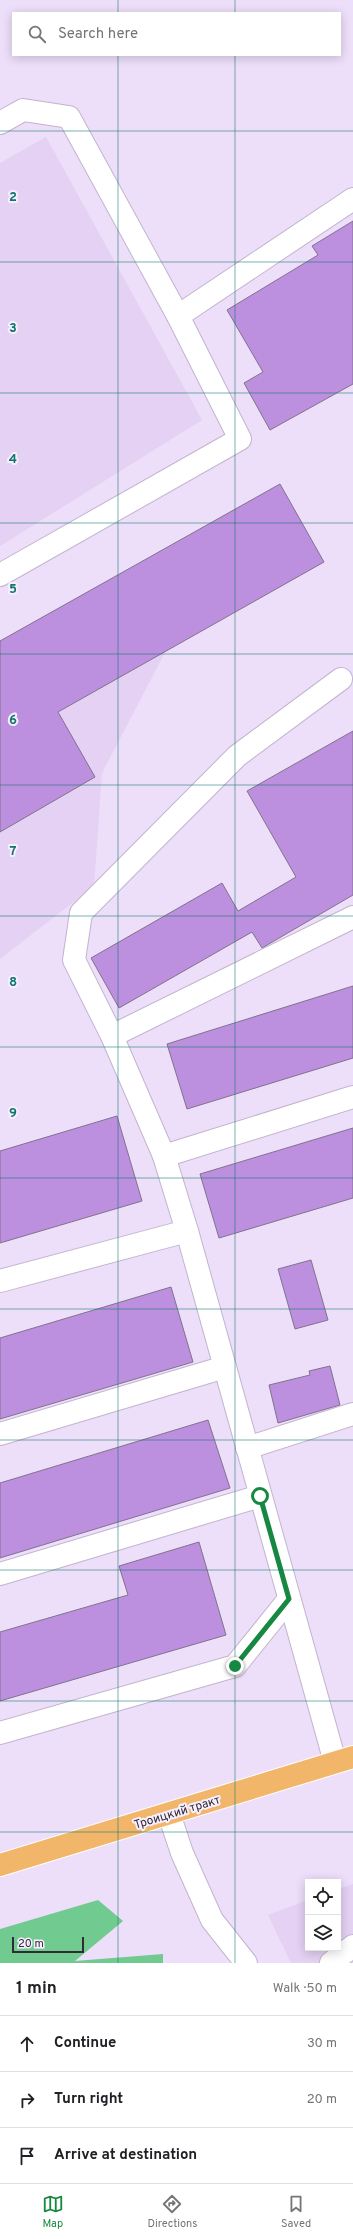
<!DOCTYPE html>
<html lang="en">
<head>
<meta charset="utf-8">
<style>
  body { margin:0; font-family:Overpass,sans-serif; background:#f2f2f2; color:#202124 }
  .controls { position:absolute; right:12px; bottom:12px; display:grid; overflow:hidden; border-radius:0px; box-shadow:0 2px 10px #0003 }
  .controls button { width:36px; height:36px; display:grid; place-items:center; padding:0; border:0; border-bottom:1px solid #e0e0e0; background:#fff; color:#202124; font:20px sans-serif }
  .scale { position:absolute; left:12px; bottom:10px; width:72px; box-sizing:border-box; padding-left:4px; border:2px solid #312b35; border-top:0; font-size:11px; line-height:14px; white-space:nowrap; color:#312b35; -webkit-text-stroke:3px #f7eefe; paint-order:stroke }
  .stop { position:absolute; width:12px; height:12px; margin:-9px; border:3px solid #178841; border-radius:50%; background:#fff }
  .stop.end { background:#178841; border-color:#fff; box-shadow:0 1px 4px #0008 }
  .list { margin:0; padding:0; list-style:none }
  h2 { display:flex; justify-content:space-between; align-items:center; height:52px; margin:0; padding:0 16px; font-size:17px }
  h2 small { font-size:13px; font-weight:400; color:#757577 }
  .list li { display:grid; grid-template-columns:26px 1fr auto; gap:12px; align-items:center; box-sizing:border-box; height:56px; padding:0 16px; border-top:1px solid #e0e0e0 }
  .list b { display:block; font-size:15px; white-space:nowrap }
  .list em { font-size:13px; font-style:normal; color:#757577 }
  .icon { flex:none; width:22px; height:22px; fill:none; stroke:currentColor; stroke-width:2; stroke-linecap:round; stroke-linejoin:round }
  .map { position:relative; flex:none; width:353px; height:1963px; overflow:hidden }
  .search { position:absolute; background:#fff; box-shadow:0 2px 10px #0003; left:12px; right:12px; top:12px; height:44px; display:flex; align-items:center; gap:10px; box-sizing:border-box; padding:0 14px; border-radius:0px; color:#757577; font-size:15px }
  .sheet { height:220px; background:#fff }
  nav { display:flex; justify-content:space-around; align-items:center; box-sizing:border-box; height:56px; border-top:1px solid #e0e0e0; background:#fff; font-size:11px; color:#757577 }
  nav a { display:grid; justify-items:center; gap:2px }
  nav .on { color:#178841 }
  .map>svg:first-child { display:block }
  .built { fill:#e4d1f3 }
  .forest { fill:#71cb91 }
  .building { fill:#bd8fdf; stroke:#80738b }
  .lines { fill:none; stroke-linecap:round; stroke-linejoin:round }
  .minor-casing { stroke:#c2b4ce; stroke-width:24 }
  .major-casing { stroke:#fff; stroke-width:24 }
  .minor { stroke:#fff; stroke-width:22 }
  .major { stroke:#f2b66b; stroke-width:22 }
  .route { stroke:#178841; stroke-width:5 }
  .grid { fill:none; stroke:#0f766e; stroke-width:1; stroke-opacity:0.55 }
  .labels { text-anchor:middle; stroke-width:4; stroke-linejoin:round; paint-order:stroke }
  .street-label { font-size:12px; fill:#312b35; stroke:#f7eefe }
  .grid-label { font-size:13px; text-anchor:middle; font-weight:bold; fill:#0f766e; stroke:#f7eefe; stroke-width:4; stroke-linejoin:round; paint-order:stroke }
</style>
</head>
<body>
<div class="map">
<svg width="353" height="1963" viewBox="0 0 353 1963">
  <rect width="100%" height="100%" fill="#eddef9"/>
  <g class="built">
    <polygon points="46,137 202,420 0,546 0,163"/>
    <polygon points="241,507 102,773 94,886 0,959 0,646"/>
    <polygon points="353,1884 353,1963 291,1963 268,1915 308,1900 308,1948 338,1948 338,1889"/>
  </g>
  <polygon class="forest" points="98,1900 123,1921 75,1961 163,1954 163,1963 0,1963 0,1929"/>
  <g class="building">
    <polygon points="353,221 353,384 270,430 244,383 263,372 227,310 318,255 312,246"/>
    <polygon points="280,484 324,562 58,712 95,777 0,832 0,641"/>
    <polygon points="353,731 353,895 262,948 252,932 119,1008 91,958 222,883 238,911 296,877 247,791"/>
    <polygon points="353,986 353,1058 187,1109 167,1044"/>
    <polygon points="117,1116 142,1201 0,1243 0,1151"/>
    <polygon points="353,1128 353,1198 219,1238 200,1174"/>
    <polygon points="311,1260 328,1320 295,1329 278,1269"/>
    <polygon points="171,1287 193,1362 0,1419 0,1338"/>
    <polygon points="330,1366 340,1405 278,1423 269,1385 310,1375 309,1371"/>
    <polygon points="208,1420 230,1488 0,1558 0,1483"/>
    <polygon points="199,1542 226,1635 0,1701 0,1632 128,1595 119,1566"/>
  </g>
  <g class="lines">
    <defs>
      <g id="minor">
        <polyline points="0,123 23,110 69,117 178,316 240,439 0,575"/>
        <polyline points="178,316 353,199"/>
        <polyline points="112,1036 353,917"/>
        <polyline points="164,1156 353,1097"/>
        <polyline points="0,1281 187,1231"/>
        <polyline points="0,1434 225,1367"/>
        <polyline points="247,1448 353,1414"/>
        <polyline points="0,1574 260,1496"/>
        <polyline points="0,1733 235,1666 289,1599"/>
        <polyline points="335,1762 187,1231 164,1156 112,1036 74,960 81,913 237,756 341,679"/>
        <polyline points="169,1814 182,1853 212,1920 246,1963"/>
        <polyline points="331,1963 353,1946"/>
      </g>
      <polyline id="major" points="0,1865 353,1757"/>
    </defs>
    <use href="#minor" class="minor-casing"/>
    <use href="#major" class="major-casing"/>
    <use href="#minor" class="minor"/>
    <use href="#major" class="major"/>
  </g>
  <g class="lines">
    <polyline class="route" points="235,1666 289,1599 260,1496"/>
  </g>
  <path class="grid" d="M 118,0 L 118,13M 235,0 L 235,13M 118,55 L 118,1963M 235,55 L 235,1963M 0,131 L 353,131M 0,262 L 353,262M 0,393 L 353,393M 0,523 L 353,523M 0,654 L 353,654M 0,785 L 353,785M 0,916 L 353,916M 0,1047 L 353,1047M 0,1178 L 353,1178M 0,1309 L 353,1309M 0,1440 L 353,1440M 0,1570 L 353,1570M 0,1701 L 353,1701M 0,1832 L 353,1832"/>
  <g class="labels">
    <g class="street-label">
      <text transform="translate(177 1812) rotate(-17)" y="4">Троицкий тракт</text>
    </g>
  </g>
  <g class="grid-label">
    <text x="13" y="201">2</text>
    <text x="13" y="332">3</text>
    <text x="13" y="463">4</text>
    <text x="13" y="593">5</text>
    <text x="13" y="724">6</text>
    <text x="13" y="855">7</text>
    <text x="13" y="986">8</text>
    <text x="13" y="1117">9</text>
  </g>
</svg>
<div class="controls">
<button><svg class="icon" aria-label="locate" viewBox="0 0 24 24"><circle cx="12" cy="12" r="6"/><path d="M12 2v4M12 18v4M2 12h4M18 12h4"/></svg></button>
<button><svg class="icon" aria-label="layers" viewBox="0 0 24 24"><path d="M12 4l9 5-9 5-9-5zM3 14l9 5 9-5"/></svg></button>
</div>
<div class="scale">20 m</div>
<div class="stop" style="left:260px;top:1496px"></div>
<div class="stop end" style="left:235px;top:1666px"></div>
<div class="search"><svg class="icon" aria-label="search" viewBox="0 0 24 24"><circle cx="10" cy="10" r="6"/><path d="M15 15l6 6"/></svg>Search here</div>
</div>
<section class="sheet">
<h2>1 min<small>Walk · 50 m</small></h2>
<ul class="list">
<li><svg class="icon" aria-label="ahead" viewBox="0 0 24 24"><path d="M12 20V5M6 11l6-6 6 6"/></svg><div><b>Continue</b></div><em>30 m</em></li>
<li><svg class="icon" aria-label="right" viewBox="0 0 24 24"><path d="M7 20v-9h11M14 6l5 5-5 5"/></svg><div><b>Turn right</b></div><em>20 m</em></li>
<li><svg class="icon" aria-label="arrive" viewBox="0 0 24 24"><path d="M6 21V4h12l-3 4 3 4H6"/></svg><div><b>Arrive at destination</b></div></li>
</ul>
</section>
<nav>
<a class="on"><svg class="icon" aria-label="map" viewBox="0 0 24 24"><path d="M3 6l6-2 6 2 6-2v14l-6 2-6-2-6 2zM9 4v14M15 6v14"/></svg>Map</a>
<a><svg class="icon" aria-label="directions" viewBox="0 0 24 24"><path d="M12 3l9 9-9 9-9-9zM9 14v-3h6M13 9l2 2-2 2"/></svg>Directions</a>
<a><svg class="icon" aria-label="saved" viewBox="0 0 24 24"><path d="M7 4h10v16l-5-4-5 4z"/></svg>Saved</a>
</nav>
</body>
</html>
